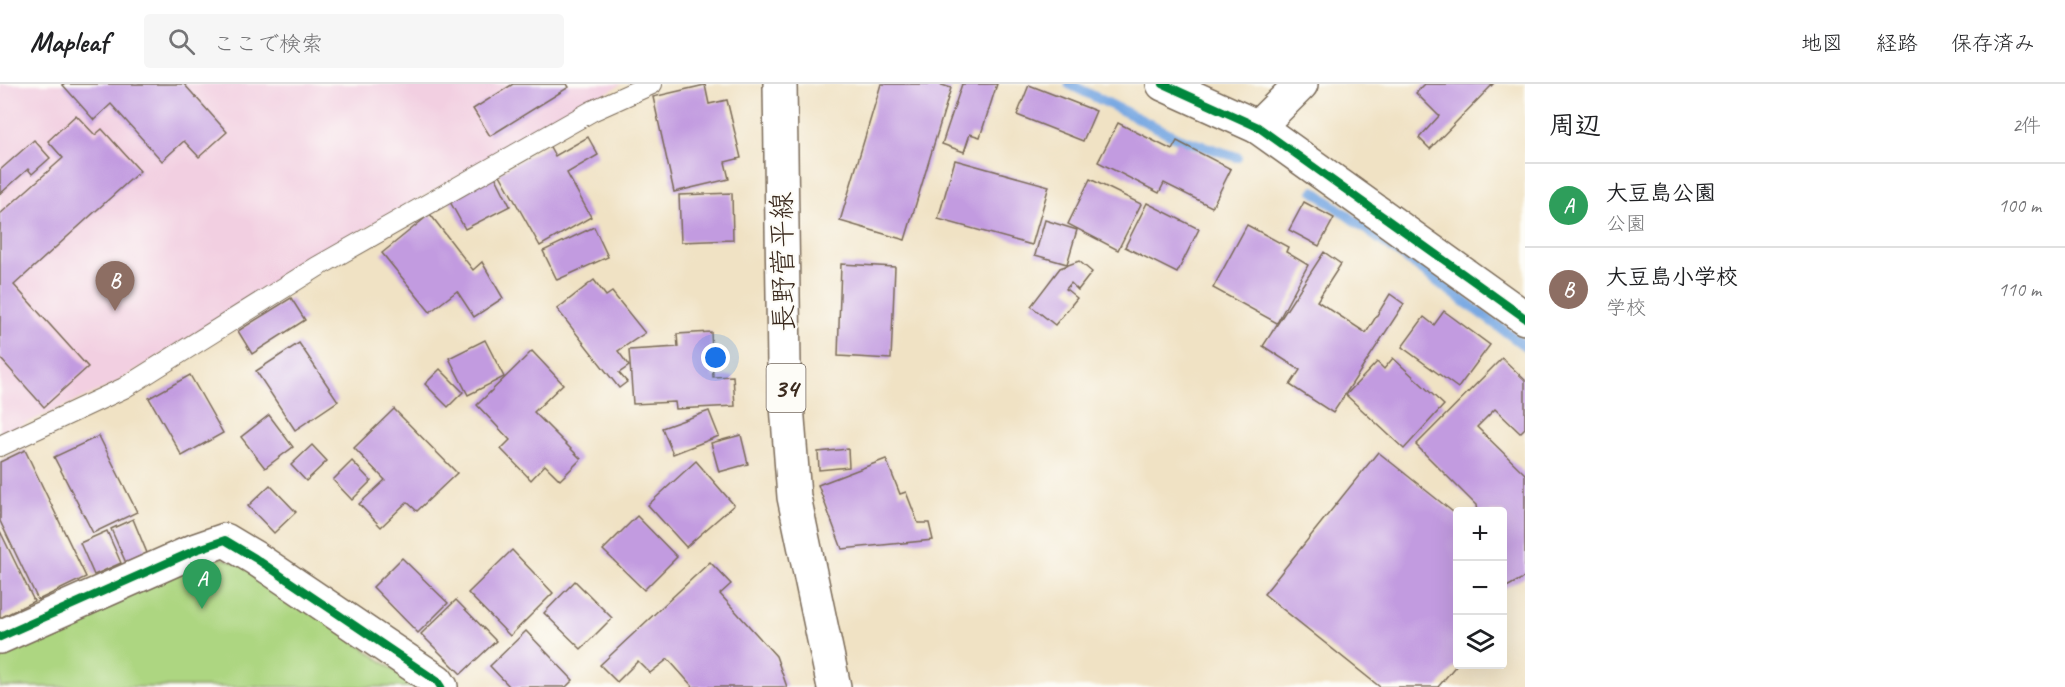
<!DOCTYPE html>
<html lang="ja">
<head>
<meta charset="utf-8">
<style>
  body { margin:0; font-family:Caveat,"Klee One",sans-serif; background:#f6f6f6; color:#202124 }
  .controls { position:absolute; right:18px; bottom:18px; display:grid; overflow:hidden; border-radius:6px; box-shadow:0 6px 24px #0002 }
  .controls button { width:54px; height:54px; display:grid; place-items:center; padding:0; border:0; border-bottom:2px solid #e0e0e0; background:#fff; color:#202124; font:30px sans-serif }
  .you { position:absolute; left:716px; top:274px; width:21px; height:21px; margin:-15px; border:4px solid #fff; border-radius:50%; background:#1a73e8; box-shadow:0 0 0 9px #1a73e833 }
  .badge { display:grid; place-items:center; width:39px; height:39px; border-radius:50%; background:#d1495b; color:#fff; font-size:20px; font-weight:700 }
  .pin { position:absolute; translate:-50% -50px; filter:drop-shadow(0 2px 3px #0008) }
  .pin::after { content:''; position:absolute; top:32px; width:21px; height:18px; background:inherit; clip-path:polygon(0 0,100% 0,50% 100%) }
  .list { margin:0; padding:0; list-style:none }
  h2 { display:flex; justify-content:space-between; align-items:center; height:78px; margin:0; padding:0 24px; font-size:26px }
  h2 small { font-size:20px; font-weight:400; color:#757577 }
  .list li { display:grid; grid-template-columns:39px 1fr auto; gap:18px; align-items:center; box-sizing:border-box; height:84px; padding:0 24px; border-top:2px solid #e0e0e0 }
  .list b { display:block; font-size:22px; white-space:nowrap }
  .list p { margin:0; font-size:20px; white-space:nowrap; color:#757577 }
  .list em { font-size:20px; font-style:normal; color:#757577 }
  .icon { flex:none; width:33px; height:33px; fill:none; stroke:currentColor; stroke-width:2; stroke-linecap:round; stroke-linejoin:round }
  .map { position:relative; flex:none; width:1525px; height:603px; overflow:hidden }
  header { display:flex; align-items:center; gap:36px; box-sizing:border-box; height:84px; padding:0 30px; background:#fff; border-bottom:2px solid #e0e0e0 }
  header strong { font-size:28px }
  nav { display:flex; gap:33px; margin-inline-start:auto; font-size:21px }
  .search { width:420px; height:54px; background:#f6f6f6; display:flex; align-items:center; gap:15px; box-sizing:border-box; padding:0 21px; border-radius:6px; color:#757577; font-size:22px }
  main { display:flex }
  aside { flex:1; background:#fff }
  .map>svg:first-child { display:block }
  .built { fill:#f2cfe1 }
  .green { fill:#add681; stroke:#748050; stroke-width:1.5 }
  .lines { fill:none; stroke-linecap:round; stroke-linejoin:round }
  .stream { stroke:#78a8e2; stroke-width:10 }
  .building { fill:#c29be0 }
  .lane-casing { stroke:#7a6a58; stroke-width:22 }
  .street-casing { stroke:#7a6a58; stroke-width:36 }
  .primary-casing { stroke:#7a6a58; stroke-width:36 }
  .lane { stroke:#fff; stroke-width:20 }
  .street { stroke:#fff; stroke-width:33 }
  .primary { stroke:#fff; stroke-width:33 }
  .cycleway-casing { stroke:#fdfcf7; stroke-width:11 }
  .cycleway { stroke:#00873e; stroke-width:8 }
  .labels { text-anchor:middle; stroke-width:4.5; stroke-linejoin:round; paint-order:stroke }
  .shield { fill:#fdfcf7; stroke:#75695f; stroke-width:1.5 }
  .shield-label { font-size:27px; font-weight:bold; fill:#3b2a1e }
  .street-label { font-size:28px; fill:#3b2a1e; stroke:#fdfcf7 }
</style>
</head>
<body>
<header>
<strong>Mapleaf</strong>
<div class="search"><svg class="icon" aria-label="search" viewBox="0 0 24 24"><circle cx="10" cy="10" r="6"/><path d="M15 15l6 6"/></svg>ここで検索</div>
<nav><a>地図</a><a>経路</a><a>保存済み</a></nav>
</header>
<main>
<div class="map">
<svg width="1525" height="603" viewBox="0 0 1525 603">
  <rect width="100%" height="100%" fill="#fdfcf7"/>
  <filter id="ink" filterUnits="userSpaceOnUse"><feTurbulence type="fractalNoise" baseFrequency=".0167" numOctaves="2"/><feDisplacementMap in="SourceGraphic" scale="12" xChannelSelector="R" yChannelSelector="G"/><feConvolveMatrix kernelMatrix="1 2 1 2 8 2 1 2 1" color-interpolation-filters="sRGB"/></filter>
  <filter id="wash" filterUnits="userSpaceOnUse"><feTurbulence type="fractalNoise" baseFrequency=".008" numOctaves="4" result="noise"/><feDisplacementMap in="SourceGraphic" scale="24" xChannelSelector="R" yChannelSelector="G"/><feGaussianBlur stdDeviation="1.35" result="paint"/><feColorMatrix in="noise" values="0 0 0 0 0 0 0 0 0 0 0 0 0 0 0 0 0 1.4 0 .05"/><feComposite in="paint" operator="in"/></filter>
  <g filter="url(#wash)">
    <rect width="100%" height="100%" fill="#f0e2c4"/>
    <polygon class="built" points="0,0 622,0 347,155 114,300 0,351"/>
    <polygon class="green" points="221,474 255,485 417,603 0,603 0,565 204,478"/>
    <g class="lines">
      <g class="stream">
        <polyline points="1069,0 1178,54 1237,73"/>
        <polyline points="1314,107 1525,262"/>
      </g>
    </g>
    <g id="blocks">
      <g class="building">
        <polygon points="62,0 184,0 227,48 199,73 184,57 162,77 111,20 94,36"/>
        <polygon points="513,0 567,0 569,3 490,52 473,25"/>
        <polygon points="881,0 939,0 951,4 905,156 840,137"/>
        <polygon points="962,0 997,0 980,53 970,50 964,68 942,60"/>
        <polygon points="1425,0 1493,0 1430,65 1419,54 1439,32 1416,9"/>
        <polygon points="705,1 709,20 727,16 741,74 725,78 729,95 674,108 653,13"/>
        <polygon points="1029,1 1096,27 1083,57 1017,31"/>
        <polygon points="76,31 95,51 102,45 140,87 14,201 88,283 44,323 0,274 0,130 63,74 48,57"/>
        <polygon points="1118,39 1172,66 1177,57 1231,85 1212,123 1164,99 1159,109 1098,78"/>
        <polygon points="588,53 598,71 567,89 591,133 540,162 499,89 549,61 555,72"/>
        <polygon points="34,56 50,74 32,90 28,85 0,110 0,86"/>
        <polygon points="955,76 1049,102 1032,161 938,135"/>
        <polygon points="494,90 510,122 465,145 448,114"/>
        <polygon points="1090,95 1141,120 1118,166 1068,140"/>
        <polygon points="732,109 733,156 681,158 679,111"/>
        <polygon points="1304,118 1334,134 1319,162 1289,146"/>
        <polygon points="1147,119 1199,145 1177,189 1125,163"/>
        <polygon points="430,130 473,186 482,178 503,214 474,233 457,207 430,228 382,169"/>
        <polygon points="1045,136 1077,146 1067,180 1035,171"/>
        <polygon points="1247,141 1288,163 1286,168 1308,181 1277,239 1213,204"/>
        <polygon points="594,143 608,173 557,196 543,167"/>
        <polygon points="1324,168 1341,180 1317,217 1366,249 1390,210 1404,220 1333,329 1290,301 1300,286 1263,262"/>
        <polygon points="1079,177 1092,188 1078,206 1071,199 1066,205 1077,214 1055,241 1031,222 1060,184"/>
        <polygon points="841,180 895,183 891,275 838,272"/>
        <polygon points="594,196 606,212 612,208 645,249 618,267 629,282 619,289 627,298 619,304 557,225"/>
        <polygon points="291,214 305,236 252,270 238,247"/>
        <polygon points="1444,227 1490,261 1458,304 1402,263 1424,233 1434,241"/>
        <polygon points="711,248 713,293 733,292 735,322 676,325 675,318 633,320 629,266 678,263 677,250"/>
        <polygon points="485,256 504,293 468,311 449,274"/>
        <polygon points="299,259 338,317 295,346 256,287"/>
        <polygon points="532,267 563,300 534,328 581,375 560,396 545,381 531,396 501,365 510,356 477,321"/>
        <polygon points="1393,274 1444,321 1404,365 1346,311 1377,278 1384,285"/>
        <polygon points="1502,274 1525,296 1525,344 1520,349 1495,325 1477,343 1525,390 1525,493 1503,505 1503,428 1477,428 1476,421 1416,361"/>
        <polygon points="440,285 463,308 448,323 425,300"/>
        <polygon points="190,291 223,349 182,372 149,314"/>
        <polygon points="394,325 457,389 417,427 407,418 381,443 359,420 385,396 354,364"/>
        <polygon points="709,327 719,352 673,370 662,344"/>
        <polygon points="269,331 293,363 265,384 241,353"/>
        <polygon points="741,351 748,380 719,388 711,359"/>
        <polygon points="99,352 137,428 93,449 54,373"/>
        <polygon points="312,361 327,377 306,397 291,381"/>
        <polygon points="848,365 849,383 819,386 818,368"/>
        <polygon points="25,366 86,493 38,516 0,437 0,378"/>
        <polygon points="1378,368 1458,432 1458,579 1438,603 1380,603 1264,510"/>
        <polygon points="886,375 900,410 906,408 918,439 929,439 933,456 842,465 818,401"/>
        <polygon points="352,377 371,397 352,416 333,396"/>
        <polygon points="696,377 734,421 686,463 648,421"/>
        <polygon points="270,401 296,428 274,449 248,422"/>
        <polygon points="637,432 677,473 644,506 603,466"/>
        <polygon points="133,435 147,469 126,479 111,445"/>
        <polygon points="0,447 34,517 0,534"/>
        <polygon points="107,447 121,479 94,491 80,459"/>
        <polygon points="512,466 553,509 510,552 468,509"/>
        <polygon points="402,474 448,519 418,549 373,503"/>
        <polygon points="710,478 731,500 720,510 776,572 787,603 693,603 668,575 650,589 638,577 617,598 600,581"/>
        <polygon points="575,497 612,534 581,565 544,529"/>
        <polygon points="456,516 496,557 461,590 421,550"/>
        <polygon points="526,547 573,596 566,603 510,603 490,582"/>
      </g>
    </g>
  </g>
  <g filter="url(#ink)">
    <use href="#blocks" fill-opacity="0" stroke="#7a6a58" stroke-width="1.5"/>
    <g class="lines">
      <defs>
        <polyline id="lane" points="0,362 124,304 317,183 592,27 652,0"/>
        <g id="street">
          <polyline points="1163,0 1258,43 1525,234"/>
          <polyline points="1258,43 1301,0"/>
          <polyline points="0,553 196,466 225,456 255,474 437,597 441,603"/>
        </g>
        <polyline id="primary" points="780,0 784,282 794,413 834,603"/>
      </defs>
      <use href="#lane" class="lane-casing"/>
      <use href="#street" class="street-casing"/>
      <use href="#primary" class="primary-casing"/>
      <use href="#lane" class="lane"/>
      <use href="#street" class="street"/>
      <use href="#primary" class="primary"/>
      <defs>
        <g id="cycleway">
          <polyline points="1163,0 1258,43 1525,234"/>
          <polyline points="0,553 196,466 225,456 255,474 437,597 441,603"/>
        </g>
      </defs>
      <use href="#cycleway" class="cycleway-casing"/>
      <use href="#cycleway" class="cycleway"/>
    </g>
  </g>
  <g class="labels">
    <rect class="shield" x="766.5" y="280" width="39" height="48" rx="4.5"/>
    <g class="shield-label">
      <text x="786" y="313">34</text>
    </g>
    <g class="street-label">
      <text transform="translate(782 178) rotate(-91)" y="10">長野菅平線</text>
    </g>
  </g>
</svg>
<div class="controls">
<button>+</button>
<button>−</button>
<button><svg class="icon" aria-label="layers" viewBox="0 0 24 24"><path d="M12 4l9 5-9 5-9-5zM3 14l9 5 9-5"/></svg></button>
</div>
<div class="you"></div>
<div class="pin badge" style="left:202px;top:525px;background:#2e9e5b">A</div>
<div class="pin badge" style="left:115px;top:227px;background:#8d6e63">B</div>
</div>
<aside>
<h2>周辺<small>2件</small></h2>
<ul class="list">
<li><span class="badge" style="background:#2e9e5b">A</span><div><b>大豆島公園</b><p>公園</p></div><em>100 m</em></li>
<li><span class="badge" style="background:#8d6e63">B</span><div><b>大豆島小学校</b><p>学校</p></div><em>110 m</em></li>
</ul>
</aside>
</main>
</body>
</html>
